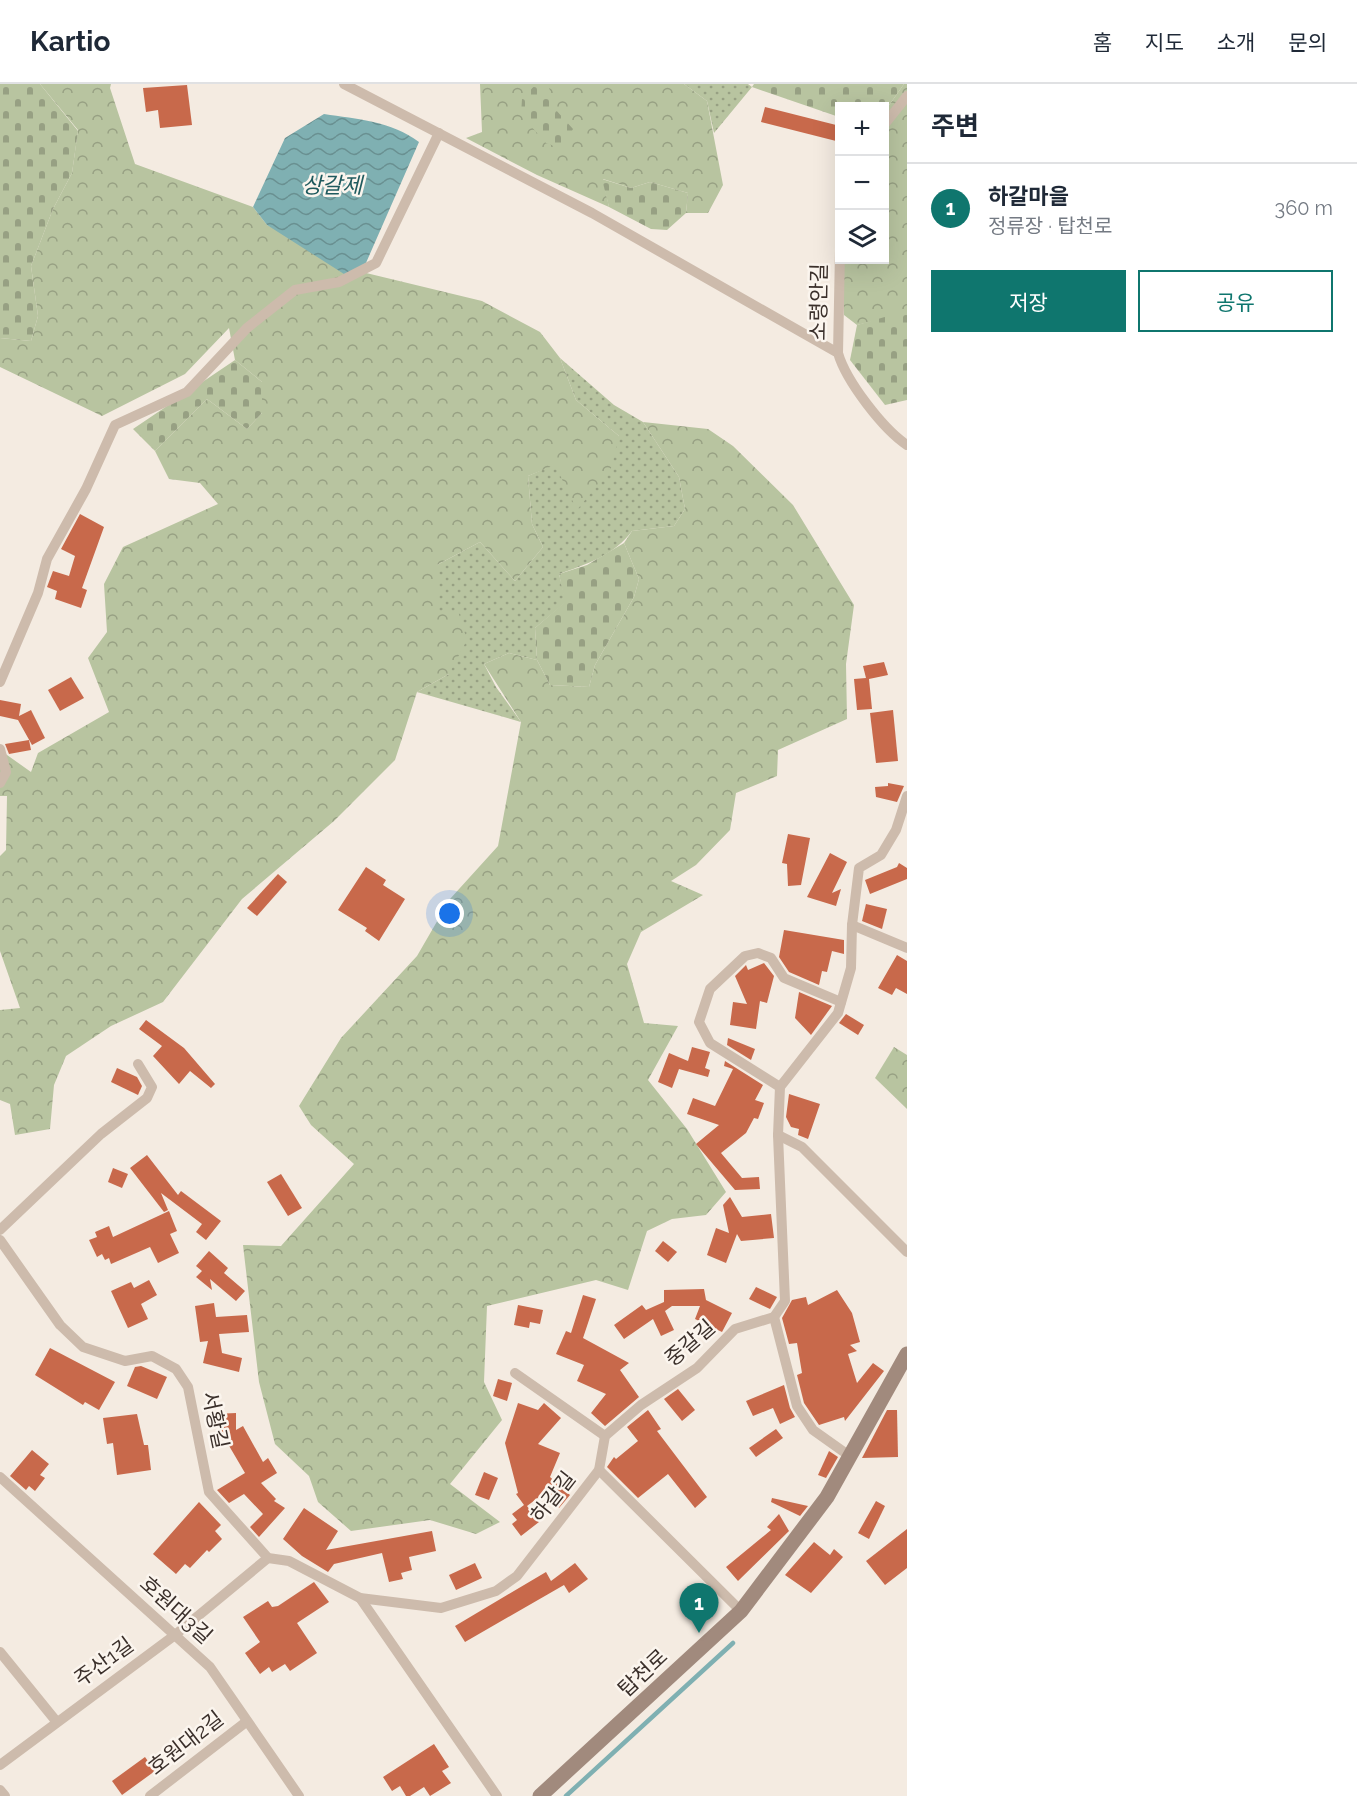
<!DOCTYPE html>
<html lang="ko">
<head>
<meta charset="utf-8">
<style>
  body { margin:0; font-family:Raleway,"Noto Sans KR",sans-serif; background:#f6f6f7; color:#1f2937 }
  .controls { position:absolute; right:18px; top:18px; display:grid; overflow:hidden; border-radius:0px; box-shadow:0 6px 24px #0002 }
  .controls button { width:54px; height:54px; display:grid; place-items:center; padding:0; border:0; border-bottom:2px solid #e0e1e3; background:#fff; color:#1f2937; font:30px sans-serif }
  .you { position:absolute; left:450px; top:830px; width:21px; height:21px; margin:-15px; border:4px solid #fff; border-radius:50%; background:#1a73e8; box-shadow:0 0 0 9px #1a73e833 }
  .badge { display:grid; place-items:center; width:39px; height:39px; border-radius:50%; background:#0f766e; color:#fff; font-size:20px; font-weight:700 }
  .pin { position:absolute; translate:-50% -50px; filter:drop-shadow(0 2px 3px #0008) }
  .pin::after { content:''; position:absolute; top:32px; width:21px; height:18px; background:inherit; clip-path:polygon(0 0,100% 0,50% 100%) }
  .list { margin:0; padding:0; list-style:none }
  h2 { display:flex; justify-content:space-between; align-items:center; height:78px; margin:0; padding:0 24px; font-size:26px }
  h2 small { font-size:20px; font-weight:400; color:#747a83 }
  .list li { display:grid; grid-template-columns:39px 1fr auto; gap:18px; align-items:center; box-sizing:border-box; height:90px; padding:0 24px; border-top:2px solid #e0e1e3 }
  .list b { display:block; font-size:22px; white-space:nowrap }
  .list p { margin:0; font-size:20px; white-space:nowrap; color:#747a83 }
  .list em { font-size:20px; font-style:normal; color:#747a83 }
  .actions { display:flex; gap:12px; padding:18px 24px }
  .actions a { flex:1; padding:14px 0; border:2px solid #0f766e; border-radius:0px; text-align:center; font-size:21px; color:#0f766e }
  .actions .main { background:#0f766e; color:#fff }
  .icon { flex:none; width:33px; height:33px; fill:none; stroke:currentColor; stroke-width:2; stroke-linecap:round; stroke-linejoin:round }
  .map { position:relative; flex:none; width:907px; height:1712px; overflow:hidden }
  header { display:flex; align-items:center; gap:36px; box-sizing:border-box; height:84px; padding:0 30px; background:#fff; border-bottom:2px solid #e0e1e3 }
  header strong { font-size:28px }
  nav { display:flex; gap:33px; margin-inline-start:auto; font-size:21px }
  main { display:flex }
  aside { flex:1; background:#fff }
  .map>svg:first-child { display:block }
  .grass { fill:url(#grass-dots) }
  .forest { fill:url(#forest-crowns) }
  .cemetery { fill:url(#cemetery-stones) }
  .water { fill:url(#water-waves) }
  .lines { fill:none; stroke-linecap:round; stroke-linejoin:round }
  .stream { stroke:#7fb0b2; stroke-width:4.5 }
  .building { fill:#c8694b }
  .minor { stroke:#cdbbac; stroke-width:10 }
  .secondary { stroke:#a18a7d; stroke-width:15 }
  .labels { text-anchor:middle; stroke-width:5; stroke-linejoin:round; paint-order:stroke }
  .street-label { font-size:21px; fill:#3b302b; stroke:#fbf5ee }
  .water-label { font-size:22px; font-style:italic; fill:#1f5a5e; stroke:#fbf5ee }
</style>
</head>
<body>
<header>
<strong>Kartio</strong>
<nav><a>홈</a><a>지도</a><a>소개</a><a>문의</a></nav>
</header>
<main>
<div class="map">
<svg width="907" height="1712" viewBox="0 0 907 1712">
  <defs>
    <pattern id="grass-dots" width="8" height="8" patternUnits="userSpaceOnUse" patternTransform="scale(1.5)"><rect width="8" height="8" fill="#b8c4a0"/><path d="M2 2h.1M6 6h.1" fill="none" stroke="#97a083" stroke-width="1.8" stroke-linecap="round"/></pattern>
    <pattern id="forest-crowns" width="20" height="18" patternUnits="userSpaceOnUse" patternTransform="scale(1.5)"><rect width="20" height="18" fill="#b8c4a0"/><path d="M2 6a3 3 0 1 1 6 0M12 15a3 3 0 1 1 6 0" fill="none" stroke="#97a083"/></pattern>
    <pattern id="cemetery-stones" width="16" height="16" patternUnits="userSpaceOnUse" patternTransform="scale(1.5)"><rect width="16" height="16" fill="#b8c4a0"/><path d="M2 7V4a2 2 0 0 1 4 0v3zM10 15v-3a2 2 0 0 1 4 0v3z" fill="#97a083"/></pattern>
    <pattern id="water-waves" width="16" height="10" patternUnits="userSpaceOnUse" patternTransform="scale(1.5)"><rect width="16" height="10" fill="#7fb0b2"/><path d="M0 5q4-4 8 0t8 0" fill="none" stroke="#699091"/></pattern>
  </defs>
  <rect width="100%" height="100%" fill="#f4ebe1"/>
  <g class="grass">
    <polygon points="684,0 748,0 752,3 714,49 707,17"/>
    <path d="M 560,274 L 614,321 L 643,338 L 679,393 L 685,425 L 674,442 L 632,447 C 615,471 585,481 559,490 L 566,518 L 535,544 L 537,576 L 509,569 L 484,580 L 496,603 L 521,638 L 417,608 L 449,590 L 436,527 L 437,481 L 480,458 L 515,497 L 543,463 L 532,440 L 528,392 L 619,352 L 576,316 Z"/>
  </g>
  <g class="forest">
    <polygon points="40,0 111,0 110,4 135,80 253,123 267,141 362,188 482,217 540,248 560,274 576,316 619,352 611,384 577,426 555,381 528,392 532,440 543,463 515,497 480,458 437,481 437,527 458,527 467,556 449,590 417,608 395,676 334,737 242,815 163,918 111,942 66,972 54,1001 50,1045 15,1051 10,1020 0,1016 0,926 20,924 0,867 0,772 6,766 7,712 0,712 0,666 31,688 38,669 109,628 88,574 107,548 104,500 123,463 218,420 200,399 169,395 155,367 207,315 247,345 262,329 262,298 235,276 229,244 185,290 102,332 0,283 0,254 31,257 38,232 31,182 53,125 72,89 78,46"/>
    <polygon points="480,0 684,0 707,17 723,101 708,129 686,129 688,109 650,98 631,104 603,95 609,123 537,91 466,54 482,48"/>
    <polygon points="904,0 907,0 907,229 857,241 844,231 841,176 884,176 885,27"/>
    <polygon points="643,338 708,345 733,362 793,421 854,521 846,580 847,635 778,666 777,692 736,709 730,746 696,781 671,797 703,811 641,848 627,880 644,939 678,942 648,996 687,1045 726,1108 706,1131 672,1135 647,1147 628,1206 596,1196 487,1222 484,1298 502,1336 450,1400 500,1438 476,1450 430,1436 351,1447 318,1418 309,1392 275,1360 259,1298 243,1161 281,1162 354,1080 311,1041 299,1022 341,954 417,872 450,815 498,762 521,638 484,580 509,569 537,576 550,601 589,603 595,581 634,513 639,495 624,459 632,447 674,442 685,425 679,393"/>
    <polygon points="894,963 907,971 907,1025 875,994"/>
  </g>
  <g class="cemetery">
    <polygon points="0,0 40,0 78,47 72,89 53,125 31,182 38,232 31,257 0,254"/>
    <polygon points="536,0 548,0 555,25 573,45 562,65 546,59 521,31 522,15"/>
    <polygon points="754,0 904,0 885,27 884,22 840,22 839,33 752,3"/>
    <polygon points="602,95 631,104 650,98 688,109 686,129 667,146 651,145 609,123"/>
    <polygon points="902,228 907,229 907,316 885,321 850,276 857,241"/>
    <polygon points="235,276 262,298 262,329 247,345 207,315 155,367 133,345"/>
    <polygon points="624,459 639,495 634,513 595,581 589,603 550,601 537,576 535,544 565,518 559,490 587,481"/>
  </g>
  <path class="water" d="M 324,30 C 357,35 391,37 419,58 L 362,188 L 344,190 L 267,141 L 253,123 L 285,54 Z"/>
  <g class="lines">
    <polyline class="stream" points="566,1712 733,1559"/>
  </g>
  <g class="building">
    <polygon points="187,1 192,41 160,44 158,26 146,28 143,4"/>
    <polygon points="765,23 840,42 840,58 761,38"/>
    <polygon points="80,430 104,443 82,504 87,506 81,524 55,515 57,507 47,503 53,487 69,492 75,472 61,465"/>
    <polygon points="884,578 888,591 869,595 872,625 857,626 854,595 866,594 863,582"/>
    <polygon points="71,593 84,614 60,627 48,606"/>
    <polygon points="0,616 21,620 19,632 31,626 45,654 32,661 18,636 0,632"/>
    <polygon points="893,626 898,677 876,679 870,629"/>
    <polygon points="29,656 31,666 9,670 5,660"/>
    <polygon points="888,699 904,702 897,718 876,713 875,703 888,702"/>
    <polygon points="788,750 810,754 801,801 788,802 787,780 782,779"/>
    <polygon points="830,769 847,778 832,809 841,805 836,822 807,813"/>
    <polygon points="899,779 907,784 907,795 870,810 865,796 897,783"/>
    <polygon points="366,783 386,796 383,801 405,815 379,857 365,847 367,844 338,826"/>
    <polygon points="278,790 287,798 257,832 247,824"/>
    <polygon points="866,820 887,825 882,845 862,837"/>
    <polygon points="784,846 844,856 844,870 832,867 827,888 822,887 819,901 789,888 779,873"/>
    <polygon points="897,871 907,877 907,910 896,904 892,911 878,904"/>
    <polygon points="764,879 774,892 767,919 760,917 756,945 730,941 733,918 747,920 735,892 746,881 748,886"/>
    <polygon points="799,908 832,922 811,951 795,934"/>
    <polygon points="846,930 864,941 858,951 839,939"/>
    <polygon points="146,936 184,964 215,1000 211,1004 190,987 179,1000 153,972 162,962 139,945"/>
    <polygon points="728,954 755,965 751,976 727,961"/>
    <polygon points="692,963 710,968 705,984 710,986 708,993 679,985 672,1004 658,998 669,969 688,977"/>
    <polygon points="725,977 763,1001 755,1016 764,1019 758,1035 754,1034 746,1049 721,1069 742,1094 759,1093 760,1105 735,1106 696,1060 719,1041 687,1030 693,1014 715,1022 733,985 724,982"/>
    <polygon points="117,984 137,993 142,1002 138,1011 111,998"/>
    <polygon points="789,1010 820,1020 808,1055 798,1051 799,1045 791,1043 786,1033"/>
    <polygon points="147,1071 178,1111 181,1107 221,1137 206,1156 196,1148 202,1140 161,1109 168,1126 164,1128 130,1084"/>
    <polygon points="113,1084 128,1090 122,1104 108,1098"/>
    <polygon points="281,1090 302,1124 288,1132 267,1098"/>
    <polygon points="730,1113 742,1133 771,1130 774,1154 741,1157 737,1150 726,1179 707,1171 716,1144 729,1149 723,1121"/>
    <polygon points="169,1127 177,1147 170,1150 179,1169 158,1179 150,1163 111,1180 109,1174 105,1176 102,1170 97,1173 89,1156 97,1153 95,1148 109,1142 113,1153"/>
    <polygon points="663,1157 677,1168 668,1178 655,1167"/>
    <polygon points="209,1167 228,1184 224,1189 245,1207 236,1217 210,1195 212,1206 196,1193 202,1187 196,1182"/>
    <polygon points="149,1196 157,1211 141,1220 148,1235 128,1244 111,1207 131,1198 134,1204"/>
    <polygon points="756,1203 777,1213 770,1225 749,1215"/>
    <polygon points="704,1205 706,1216 732,1229 722,1248 695,1235 700,1222 672,1222 665,1227 674,1246 661,1252 653,1235 624,1255 614,1241 642,1221 646,1226 664,1218 664,1206"/>
    <polygon points="837,1206 852,1229 860,1258 850,1261 857,1267 848,1270 857,1299 873,1279 884,1287 845,1337 844,1333 819,1341 804,1319 797,1291 802,1289 797,1259 789,1260 782,1234 792,1216 806,1213 808,1221"/>
    <polygon points="583,1211 596,1215 583,1254 629,1279 620,1286 639,1313 605,1342 591,1329 606,1310 577,1297 584,1281 556,1270 566,1247 571,1249"/>
    <polygon points="214,1219 216,1233 247,1231 249,1248 219,1250 222,1269 242,1274 239,1288 203,1279 208,1257 200,1258 195,1222"/>
    <polygon points="518,1221 543,1226 540,1240 530,1238 529,1244 514,1241"/>
    <polygon points="50,1264 115,1298 99,1326 85,1318 83,1321 35,1291"/>
    <polygon points="141,1282 167,1293 157,1315 127,1302 135,1283"/>
    <polygon points="498,1295 512,1299 507,1317 493,1312"/>
    <polygon points="784,1301 790,1324 795,1333 780,1340 773,1324 753,1332 746,1317"/>
    <polygon points="678,1305 695,1326 682,1337 664,1315"/>
    <polygon points="518,1319 538,1326 544,1319 561,1334 538,1360 560,1369 550,1393 570,1411 559,1424 543,1410 527,1422 539,1438 521,1452 512,1440 517,1436 512,1430 524,1421 516,1410 518,1409 505,1359"/>
    <polygon points="648,1326 661,1345 657,1347 707,1413 695,1424 668,1390 638,1414 607,1383 614,1373 616,1375 638,1357 627,1343"/>
    <polygon points="887,1326 897,1326 898,1373 862,1374"/>
    <polygon points="236,1329 236,1346 243,1342 263,1378 268,1374 277,1389 261,1399 276,1415 274,1417 285,1424 259,1453 250,1443 263,1430 244,1410 229,1419 217,1406 245,1389 218,1343 214,1343 214,1330"/>
    <polygon points="137,1330 144,1361 148,1361 151,1386 117,1391 113,1359 107,1360 103,1334"/>
    <polygon points="776,1345 783,1354 756,1373 749,1364"/>
    <polygon points="32,1366 49,1380 40,1391 45,1394 35,1407 29,1402 26,1406 10,1392"/>
    <polygon points="829,1367 838,1373 826,1394 818,1391"/>
    <polygon points="484,1388 498,1394 489,1416 475,1411"/>
    <polygon points="772,1414 808,1422 800,1432 771,1418"/>
    <polygon points="876,1417 885,1422 869,1455 858,1449"/>
    <polygon points="199,1418 221,1441 215,1447 222,1455 209,1468 207,1466 190,1484 185,1480 176,1490 153,1470"/>
    <polygon points="304,1424 338,1447 326,1466 432,1447 436,1467 409,1473 412,1486 401,1489 403,1495 389,1498 382,1469 334,1480 328,1488 302,1472 283,1455"/>
    <polygon points="779,1430 789,1447 738,1497 726,1483 771,1446 767,1443"/>
    <polygon points="907,1445 907,1484 885,1501 866,1477"/>
    <polygon points="814,1458 830,1471 834,1465 843,1473 811,1509 785,1491"/>
    <polygon points="475,1479 482,1494 456,1506 449,1491"/>
    <polygon points="575,1479 588,1495 569,1509 564,1501 465,1558 455,1542 546,1488 551,1497"/>
    <polygon points="314,1498 329,1518 297,1539 317,1569 290,1587 285,1580 272,1588 269,1583 260,1590 245,1569 260,1558 243,1533 268,1517 272,1523 278,1522"/>
    <polygon points="434,1660 449,1683 442,1687 451,1699 430,1712 424,1703 410,1712 406,1712 400,1702 392,1707 383,1693"/>
    <polygon points="145,1673 155,1687 122,1711 112,1697"/>
  </g>
  <g class="lines">
    <g class="minor">
      <path d="M 344,0 L 592,129 L 838,269 C 846,297 883,345 907,361"/>
      <polyline points="884,41 907,12"/>
      <polyline points="838,269 840,167"/>
      <polyline points="0,598 38,509 47,475 86,405 115,341 187,308 247,244 295,206 339,198 376,179 439,49"/>
      <polyline points="0,665 6,688 0,699"/>
      <polyline points="852,841 907,864"/>
      <polyline points="780,1003 710,959 699,938 710,905 745,872 758,869 771,874 784,894 841,918"/>
      <polyline points="778,1051 802,1063 907,1168"/>
      <polyline points="0,1146 101,1050 147,1014 152,1003 138,980"/>
      <polyline points="0,1156 60,1241 83,1263 125,1277 152,1272 176,1285 188,1303 209,1408 268,1474 289,1477 360,1514 441,1524 496,1507 517,1492 599,1386 605,1352 641,1321 697,1284 735,1245 774,1233 785,1217 778,1051 780,1003 838,929 851,884 852,841 859,784 881,771 896,746 907,712"/>
      <polyline points="774,1233 797,1322 813,1346 851,1373"/>
      <polyline points="515,1289 605,1352"/>
      <polyline points="599,1386 741,1527"/>
      <polyline points="0,1393 210,1583 299,1712"/>
      <polyline points="360,1514 497,1712"/>
      <polyline points="0,1568 56,1637"/>
      <polyline points="0,1681 175,1551 268,1474"/>
      <polyline points="0,1706 5,1712"/>
      <polyline points="150,1712 246,1638"/>
    </g>
    <polyline class="secondary" points="540,1712 741,1527 827,1413 907,1270"/>
  </g>
  <g class="labels">
    <g class="street-label">
      <text transform="translate(819 218) rotate(-89)" y="7">소령안길</text>
      <text transform="translate(690 1259) rotate(-41)" y="7">중갈길</text>
      <text transform="translate(215 1336) rotate(78)" y="7">서황길</text>
      <text transform="translate(553 1413) rotate(-52)" y="7">하갈길</text>
      <text transform="translate(176 1526) rotate(42)" y="7">호원대3길</text>
      <text transform="translate(104 1578) rotate(-36)" y="7">주산1길</text>
      <text transform="translate(643 1589) rotate(-43)" y="7">탑천로</text>
      <text transform="translate(186 1659) rotate(-38)" y="7">호원대2길</text>
    </g>
    <g class="water-label">
      <text x="332" y="109">상갈제</text>
    </g>
  </g>
</svg>
<div class="controls">
<button>+</button>
<button>−</button>
<button><svg class="icon" aria-label="layers" viewBox="0 0 24 24"><path d="M12 4l9 5-9 5-9-5zM3 14l9 5 9-5"/></svg></button>
</div>
<div class="you"></div>
<div class="pin badge" style="left:699px;top:1549px">1</div>
</div>
<aside>
<h2>주변<small></small></h2>
<ul class="list">
<li><span class="badge">1</span><div><b>하갈마을</b><p>정류장 · 탑천로</p></div><em>360 m</em></li>
</ul>
<div class="actions"><a class="main">저장</a><a>공유</a></div>
</aside>
</main>
</body>
</html>
